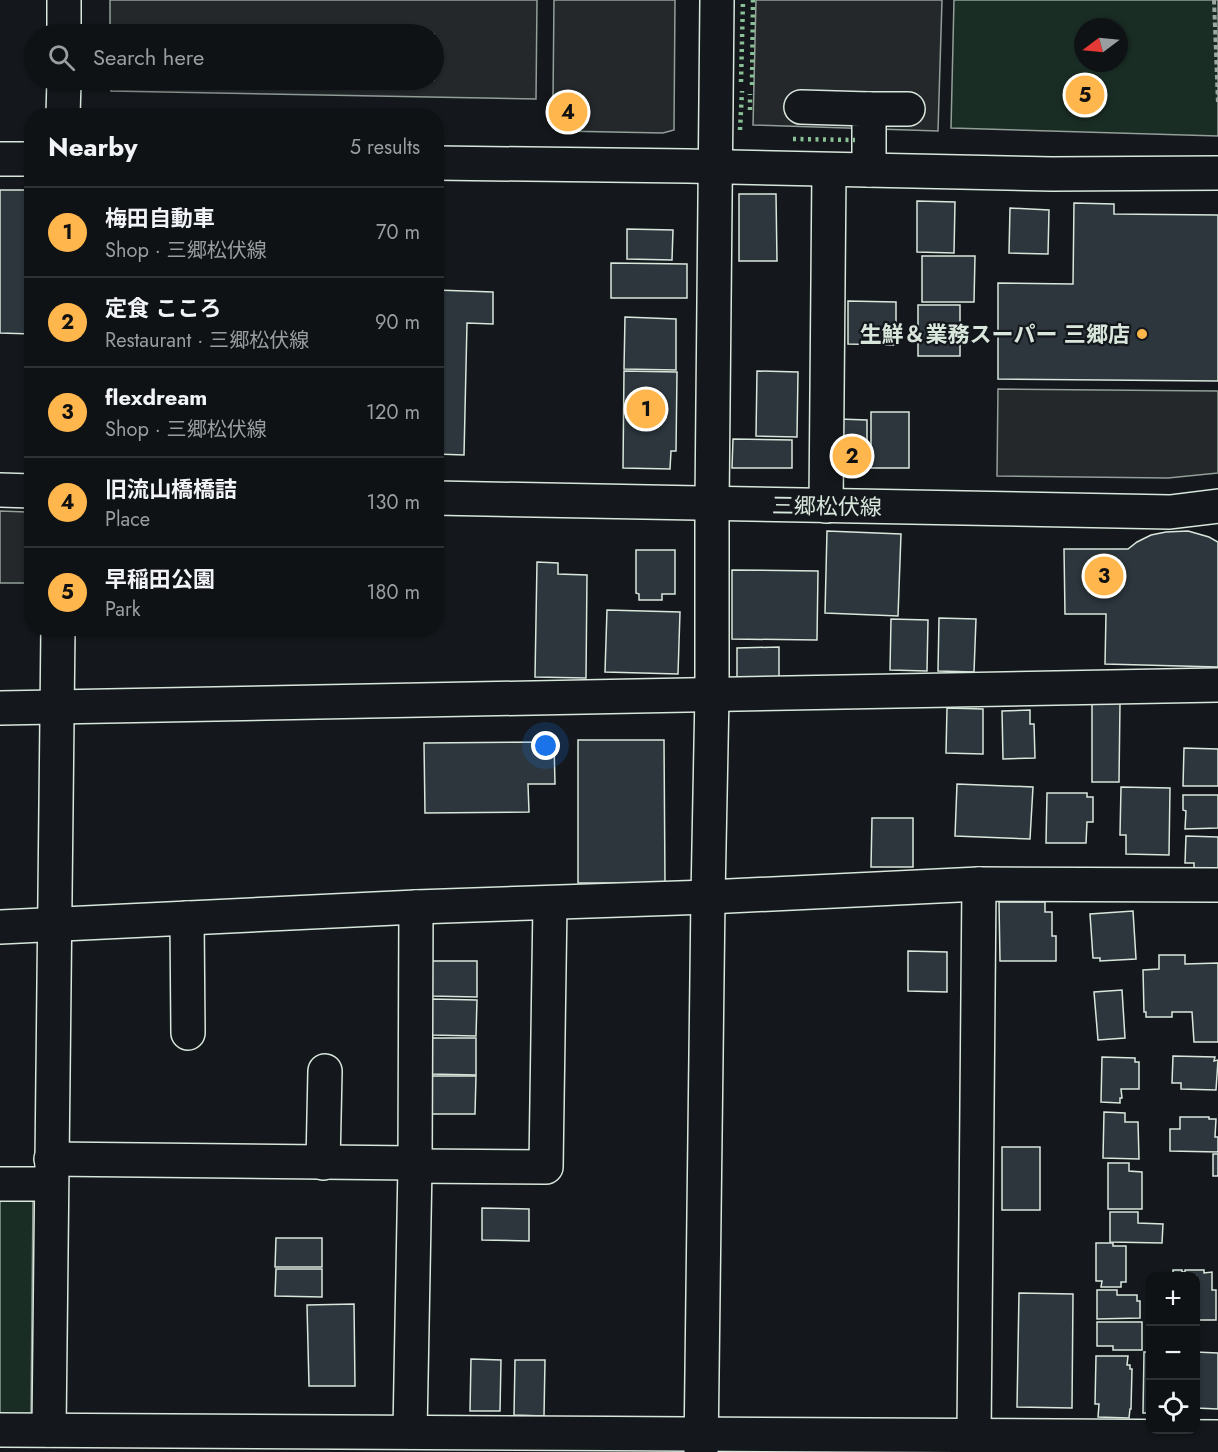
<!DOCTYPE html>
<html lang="en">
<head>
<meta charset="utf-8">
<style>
  body { margin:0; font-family:Jost,"Noto Sans JP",sans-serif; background:#1d2022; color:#f1f3f6 }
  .controls { position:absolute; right:18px; bottom:18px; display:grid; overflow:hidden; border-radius:12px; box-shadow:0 2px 4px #0004 }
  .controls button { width:54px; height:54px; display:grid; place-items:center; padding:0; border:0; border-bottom:2px solid #2f3234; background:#0f1215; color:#f1f3f6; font:30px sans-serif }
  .compass { position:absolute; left:1074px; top:18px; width:54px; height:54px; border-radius:50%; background:#0f1215; box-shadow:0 2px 4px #0004; rotate:254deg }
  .you { position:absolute; left:546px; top:746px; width:21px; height:21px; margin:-15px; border:4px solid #fff; border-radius:50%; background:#1a73e8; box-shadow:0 0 0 9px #1a73e833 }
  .badge { display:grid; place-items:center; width:39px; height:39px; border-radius:50%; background:#ffb74d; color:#111; font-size:20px; font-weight:700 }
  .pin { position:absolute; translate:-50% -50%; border:3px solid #fff; box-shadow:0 2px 6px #0006 }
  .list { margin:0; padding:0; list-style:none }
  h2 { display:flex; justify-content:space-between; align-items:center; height:78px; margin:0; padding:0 24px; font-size:26px }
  h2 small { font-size:20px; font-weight:400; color:#9b9ea0 }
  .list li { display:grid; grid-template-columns:39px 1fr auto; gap:18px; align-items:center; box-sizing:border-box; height:90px; padding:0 24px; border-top:2px solid #2f3234 }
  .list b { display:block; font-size:22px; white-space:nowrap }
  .list p { margin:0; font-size:20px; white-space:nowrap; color:#9b9ea0 }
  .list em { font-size:20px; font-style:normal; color:#9b9ea0 }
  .icon { flex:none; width:33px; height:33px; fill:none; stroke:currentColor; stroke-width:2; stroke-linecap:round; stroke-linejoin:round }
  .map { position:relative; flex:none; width:1218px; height:1452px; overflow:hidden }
  .search { position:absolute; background:#0f1215; box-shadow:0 2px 4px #0004; left:24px; top:24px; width:420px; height:66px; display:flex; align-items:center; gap:15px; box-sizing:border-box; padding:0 21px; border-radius:33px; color:#9b9ea0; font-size:22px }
  .panel { position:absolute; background:#0f1215; box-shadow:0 2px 4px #0004; left:24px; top:108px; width:420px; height:528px; border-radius:24px }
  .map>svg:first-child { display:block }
  .green { fill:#1a2d24; stroke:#939e99; stroke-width:1.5; fill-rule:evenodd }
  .parking { fill:#24282b; stroke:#939e99; stroke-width:1.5 }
  .building { fill:#2c363c; stroke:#d8e6dc; stroke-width:1.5 }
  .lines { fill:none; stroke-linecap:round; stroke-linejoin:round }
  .minor-casing { stroke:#d8e6dc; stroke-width:36 }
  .major-casing { stroke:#d8e6dc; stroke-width:36 }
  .path { stroke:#9da8a2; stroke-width:4; stroke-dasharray:4.5 3; stroke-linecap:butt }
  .minor { stroke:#14181c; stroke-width:33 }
  .major { stroke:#14181c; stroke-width:33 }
  .hedge { stroke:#8ac095; stroke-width:4.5; stroke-dasharray:3 4.5; stroke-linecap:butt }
  .poi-dot { fill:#ffb74d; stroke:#14181c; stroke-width:2 }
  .labels { text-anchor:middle; stroke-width:4.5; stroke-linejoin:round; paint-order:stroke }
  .poi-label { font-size:22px; font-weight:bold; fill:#d8e6dc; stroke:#14181c; text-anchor:end }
  .street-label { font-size:22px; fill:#d8e6dc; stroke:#14181c }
</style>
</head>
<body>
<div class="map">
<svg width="1218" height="1452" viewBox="0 0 1218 1452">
  <rect width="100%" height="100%" fill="#14181c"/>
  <g class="green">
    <path d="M 954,0 L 1218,0 L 1218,136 L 951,128 ZM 1083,27 L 1119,27 L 1119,63 L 1083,63 Z"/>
    <polygon points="0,1197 33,1197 31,1417 0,1417"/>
  </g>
  <g class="parking">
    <polygon points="110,0 537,0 536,99 111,91 111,80 434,80 434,34 110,34"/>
    <polygon points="554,0 675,0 674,130 663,133 561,131 560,109 553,98"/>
    <polygon points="756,0 942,0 938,131 753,125"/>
    <polygon points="998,389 1218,391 1218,473 1168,478 997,476"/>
    <polygon points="0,511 27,512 31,515 31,583 0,583"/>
  </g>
  <g class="building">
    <polygon points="0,190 32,190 32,334 0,333"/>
    <polygon points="739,194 776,194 777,261 739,261"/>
    <polygon points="917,201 955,202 954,253 917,252"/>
    <polygon points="1074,203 1114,204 1114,214 1218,215 1218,381 998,379 998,283 1073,284"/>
    <polygon points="1010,208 1049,210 1048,254 1009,253"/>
    <polygon points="627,229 673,230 672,260 627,259"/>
    <polygon points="922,256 975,256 974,302 922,302"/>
    <polygon points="611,263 687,264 687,298 611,298"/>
    <polygon points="436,290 493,292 493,324 467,323 464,455 436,454"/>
    <polygon points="848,301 896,302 896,345 848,344"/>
    <rect x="918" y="305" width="42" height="51"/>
    <polygon points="625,317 676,319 676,370 624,369"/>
    <polygon points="624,371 677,372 676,451 671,451 670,469 623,468"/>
    <polygon points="757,371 798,372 797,437 756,436"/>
    <rect x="871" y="412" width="38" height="56"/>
    <polygon points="839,419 867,420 867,469 838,468"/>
    <polygon points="733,439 792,440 792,468 732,468"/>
    <polygon points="827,531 901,534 898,616 825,613"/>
    <polygon points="1188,531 1209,537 1218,542 1218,667 1105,664 1106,614 1065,614 1064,549 1128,549 1137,542 1151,535 1166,532"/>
    <polygon points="636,550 675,550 675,594 662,594 662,600 639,600 639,594 636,593"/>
    <polygon points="537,562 558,563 558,574 587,575 586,678 535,677"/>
    <polygon points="732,570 818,571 817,640 732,639"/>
    <polygon points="607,610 680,612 678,674 605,672"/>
    <polygon points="939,618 976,619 974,672 938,671"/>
    <polygon points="891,619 928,620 927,671 890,670"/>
    <polygon points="779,647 779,677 737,677 737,648"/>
    <polygon points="1092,703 1120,703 1119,782 1092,782"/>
    <polygon points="947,708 983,709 983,754 946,753"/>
    <polygon points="1030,710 1030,724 1034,724 1035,758 1003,759 1002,711"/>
    <polygon points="578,740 664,740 665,883 578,883"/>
    <polygon points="554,742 555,784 528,784 529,812 425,813 424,743"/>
    <polygon points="1184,748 1218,749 1218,786 1183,786"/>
    <polygon points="957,784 1033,787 1030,839 955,836"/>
    <polygon points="1121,787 1170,788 1169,855 1126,854 1126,835 1120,835"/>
    <polygon points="1047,793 1087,793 1087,797 1093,797 1093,822 1087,822 1086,843 1046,843"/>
    <polygon points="1183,795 1218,795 1218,828 1185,829 1186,811 1183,810"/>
    <polygon points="872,818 913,818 913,867 871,867"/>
    <polygon points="1186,836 1218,837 1218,871 1194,870 1194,863 1185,863"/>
    <polygon points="999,902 1045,902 1045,912 1052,912 1052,936 1056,936 1056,961 1000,961"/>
    <polygon points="1133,911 1136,959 1100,961 1100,958 1093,958 1090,914"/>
    <polygon points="908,951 947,952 947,992 908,991"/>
    <polygon points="1159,955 1185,955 1185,964 1218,963 1218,1042 1194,1042 1192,1012 1172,1012 1172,1017 1146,1017 1146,1012 1144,1012 1143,970 1159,969"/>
    <polygon points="431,961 477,961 477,997 431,996"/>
    <polygon points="1122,990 1125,1038 1098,1040 1094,992"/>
    <polygon points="431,999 477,1000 476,1036 431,1035"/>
    <polygon points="431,1038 476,1038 476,1075 430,1074"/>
    <polygon points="1173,1056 1215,1057 1214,1061 1218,1060 1216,1090 1181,1089 1181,1083 1172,1083"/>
    <polygon points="1102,1057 1135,1058 1135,1062 1139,1062 1139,1089 1121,1089 1122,1098 1120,1098 1120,1103 1101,1102"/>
    <polygon points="430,1076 476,1076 475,1114 430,1114"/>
    <polygon points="1104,1112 1125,1113 1125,1122 1138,1122 1139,1159 1103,1158"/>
    <polygon points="1180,1117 1209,1117 1209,1119 1216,1119 1215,1137 1218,1137 1218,1152 1170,1151 1170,1129 1180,1129"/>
    <rect x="1002" y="1147" width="38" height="63"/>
    <rect x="1213" y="1154" width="5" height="22"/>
    <polygon points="1108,1163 1129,1163 1129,1171 1142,1172 1142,1209 1108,1209"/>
    <polygon points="482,1208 529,1209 529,1241 482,1240"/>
    <polygon points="1110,1212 1138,1212 1138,1223 1163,1224 1162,1243 1110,1242"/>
    <polygon points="276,1238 322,1238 322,1267 275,1267"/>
    <polygon points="1096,1243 1113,1243 1113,1246 1126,1246 1126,1282 1121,1282 1121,1287 1101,1287 1102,1281 1096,1281"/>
    <polygon points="276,1269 322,1269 322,1297 275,1296"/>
    <polygon points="1173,1270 1182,1270 1182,1272 1185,1272 1185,1270 1204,1270 1204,1273 1212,1272 1212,1290 1216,1290 1216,1320 1196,1320 1196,1276 1173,1276"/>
    <polygon points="1097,1290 1117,1290 1117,1295 1137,1295 1137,1301 1140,1301 1140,1318 1097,1319"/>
    <polygon points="1019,1293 1073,1294 1072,1408 1017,1407"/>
    <polygon points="354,1304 355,1386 309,1386 307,1305"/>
    <polygon points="1097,1322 1142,1322 1142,1350 1113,1350 1113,1346 1097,1346"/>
    <polygon points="1144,1352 1150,1352 1150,1413 1143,1413"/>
    <polygon points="1196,1352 1218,1353 1218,1409 1196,1408"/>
    <polygon points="1096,1356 1128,1356 1127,1365 1130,1365 1130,1369 1132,1369 1131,1409 1130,1409 1129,1418 1098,1417 1099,1404 1095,1404"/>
    <polygon points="471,1359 501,1360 500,1411 470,1411"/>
    <polygon points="515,1360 545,1360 544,1416 514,1415"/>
  </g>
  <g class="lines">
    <defs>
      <g id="minor">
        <polyline points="64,34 64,0"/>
        <polyline points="801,107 869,109 869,170"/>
        <polyline points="869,109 908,109"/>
        <polyline points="63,116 64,80"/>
        <polyline points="0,159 32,159"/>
        <polyline points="436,163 687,166 1052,174 1218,173"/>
        <polyline points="826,506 829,170"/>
        <polyline points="0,708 1218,685"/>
        <polyline points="187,918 188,1033"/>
        <polyline points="0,927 416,907 708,897 979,884 1218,885"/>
        <polyline points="51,1159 414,1163"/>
        <polyline points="323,1163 325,1071"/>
        <polyline points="415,1166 546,1167 550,903"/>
        <polyline points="0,1184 51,1184"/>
        <path d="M 0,1430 C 406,1430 812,1437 1218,1437"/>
        <polyline points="49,1430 58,628"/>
        <polyline points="410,1432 415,1166 416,907"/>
        <polyline points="974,1437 979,884"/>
        <polyline points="701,1452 708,897 712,694 712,504 717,0"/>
      </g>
      <g id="major">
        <polyline points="0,490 32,491"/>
        <polyline points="436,498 1170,512 1218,506"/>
      </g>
    </defs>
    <use href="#minor" class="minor-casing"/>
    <use href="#major" class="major-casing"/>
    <polyline class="path" points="1214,0 1218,104"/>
    <use href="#minor" class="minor"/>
    <use href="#major" class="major"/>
    <g class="hedge">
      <polyline points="741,82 743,0"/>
      <polyline points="752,85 753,0"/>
      <polyline points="750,110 750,94"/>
      <polyline points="740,130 742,91"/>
      <polyline points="793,139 855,140"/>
    </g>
  </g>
  <circle class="poi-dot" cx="1142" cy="334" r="6"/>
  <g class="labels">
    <g class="poi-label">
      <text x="1130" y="342">生鮮＆業務スーパー 三郷店</text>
    </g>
    <g class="street-label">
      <text transform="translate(827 506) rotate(1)" y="8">三郷松伏線</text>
    </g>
  </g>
</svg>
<div class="controls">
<button>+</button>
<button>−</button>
<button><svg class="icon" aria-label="locate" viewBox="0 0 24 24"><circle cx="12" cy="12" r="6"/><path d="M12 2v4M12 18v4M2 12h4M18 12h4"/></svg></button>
</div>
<svg class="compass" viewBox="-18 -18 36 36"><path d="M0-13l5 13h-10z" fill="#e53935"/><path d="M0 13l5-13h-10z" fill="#9b9ea0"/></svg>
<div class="you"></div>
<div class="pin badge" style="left:646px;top:409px">1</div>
<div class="pin badge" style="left:852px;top:456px">2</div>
<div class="pin badge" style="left:1104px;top:576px">3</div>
<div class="pin badge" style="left:568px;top:112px">4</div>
<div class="pin badge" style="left:1085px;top:95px">5</div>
<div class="search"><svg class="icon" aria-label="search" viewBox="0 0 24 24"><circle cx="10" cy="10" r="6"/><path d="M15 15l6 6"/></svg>Search here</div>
<section class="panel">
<h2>Nearby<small>5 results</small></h2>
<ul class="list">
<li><span class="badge">1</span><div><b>梅田自動車</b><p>Shop · 三郷松伏線</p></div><em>70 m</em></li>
<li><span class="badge">2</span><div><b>定食 こころ</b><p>Restaurant · 三郷松伏線</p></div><em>90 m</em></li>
<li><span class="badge">3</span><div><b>flexdream</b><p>Shop · 三郷松伏線</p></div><em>120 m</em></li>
<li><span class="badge">4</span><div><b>旧流山橋橋詰</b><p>Place</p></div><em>130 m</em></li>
<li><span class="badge">5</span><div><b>早稲田公園</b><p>Park</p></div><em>180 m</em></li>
</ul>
</section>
</div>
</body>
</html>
